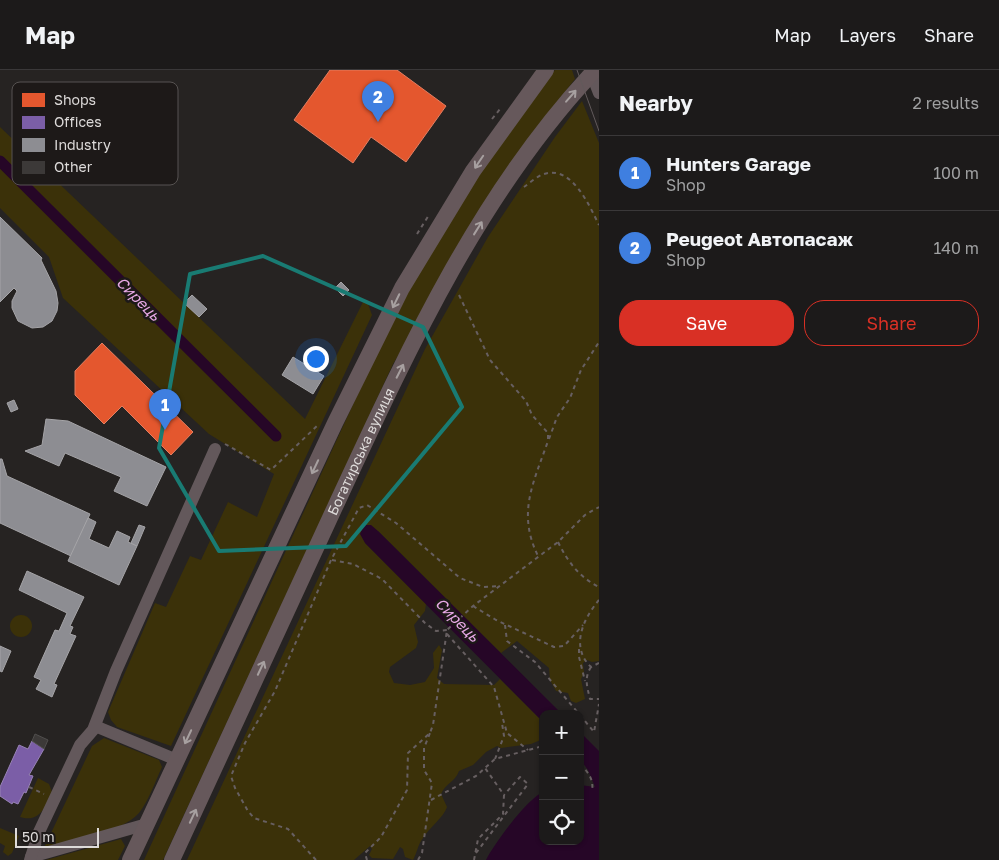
<!DOCTYPE html>
<html lang="en">
<head>
<meta charset="utf-8">
<style>
  body { margin:0; font-family:"Golos Text",sans-serif; background:#252323; color:#f1f3f6 }
  .controls { position:absolute; right:15px; bottom:15px; display:grid; overflow:hidden; border-radius:10px; box-shadow:0 1px 4px #0004 }
  .controls button { width:45px; height:45px; display:grid; place-items:center; padding:0; border:0; border-bottom:1px solid #3a3839; background:#1c1a1a; color:#f1f3f6; font:25px sans-serif }
  .scale { position:absolute; left:15px; bottom:12px; width:84px; box-sizing:border-box; padding-left:5px; border:2px solid #dddad9; border-top:0; font-size:14px; line-height:18px; white-space:nowrap; color:#dddad9; -webkit-text-stroke:4px #1d1918; paint-order:stroke }
  .you { position:absolute; left:315px; top:288px; width:18px; height:18px; margin:-12px; border:4px solid #fff; border-radius:50%; background:#1a73e8; box-shadow:0 0 0 8px #1a73e833 }
  .badge { display:grid; place-items:center; width:32px; height:32px; border-radius:50%; background:#d93025; color:#fff; font-size:16px; font-weight:700 }
  .pin { position:absolute; translate:-50% -41px; filter:drop-shadow(0 1px 2px #0008) }
  .pin::after { content:''; position:absolute; top:26px; width:18px; height:15px; background:inherit; clip-path:polygon(0 0,100% 0,50% 100%) }
  .list { margin:0; padding:0; list-style:none }
  h2 { display:flex; justify-content:space-between; align-items:center; height:65px; margin:0; padding:0 20px; font-size:21px }
  h2 small { font-size:16px; font-weight:400; color:#a0a1a2 }
  .list li { display:grid; grid-template-columns:32px 1fr auto; gap:15px; align-items:center; box-sizing:border-box; height:75px; padding:0 20px; border-top:1px solid #3a3839 }
  .list b { display:block; font-size:19px; white-space:nowrap }
  .list p { margin:0; font-size:16px; white-space:nowrap; color:#a0a1a2 }
  .list em { font-size:16px; font-style:normal; color:#a0a1a2 }
  .actions { display:flex; gap:10px; padding:15px 20px }
  .actions a { flex:1; padding:11px 0; border:1px solid #d93025; border-radius:20px; text-align:center; font-size:18px; color:#d93025 }
  .actions .main { background:#d93025; color:#fff }
  .icon { flex:none; width:28px; height:28px; fill:none; stroke:currentColor; stroke-width:2; stroke-linecap:round; stroke-linejoin:round }
  .map { position:relative; flex:none; width:599px; height:790px; overflow:hidden }
  header { display:flex; align-items:center; gap:30px; box-sizing:border-box; height:70px; padding:0 25px; background:#1c1a1a; border-bottom:1px solid #3a3839 }
  header strong { font-size:24px }
  nav { display:flex; gap:28px; margin-inline-start:auto; font-size:18px }
  main { display:flex }
  aside { flex:1; background:#1c1a1a }
  .map>svg:first-child { display:block }
  .green { fill:#3b3109 }
  .water { fill:#260627 }
  .shops { fill:#e4572e; stroke:#e27e61 }
  .offices { fill:#7b5ea7; stroke:#9883b6 }
  .industry { fill:#8d8d92; stroke:#a5a4a7 }
  .lines { fill:none; stroke-linecap:round; stroke-linejoin:round }
  .canal { stroke:#260627; stroke-width:11 }
  .building { fill:#3c3938; stroke:#504e4d }
  .path { stroke:#675f61; stroke-width:2; stroke-dasharray:4 4; stroke-linecap:butt }
  .minor { stroke:#63585b; stroke-width:12 }
  .major { stroke:#66585b; stroke-width:16 }
  .tram { stroke:#625a5b; stroke-width:1 }
  .oneway { stroke:#a7a0a0 }
  .marked { fill:none; stroke:#197b73; stroke-width:4; stroke-linejoin:round }
  .labels { text-anchor:middle; stroke-width:5; stroke-linejoin:round; paint-order:stroke }
  .street-label { font-size:14px; fill:#dddad9; stroke:#1d1918 }
  .water-label { font-size:15px; font-style:italic; fill:#e7a8e5; stroke:#1d1918 }
  .key { fill:#1d1918; stroke:#575352; stroke-width:1 }
  .key-label { font-size:14px; fill:#dddad9 }
</style>
</head>
<body>
<header>
<strong>Map</strong>
<nav><a>Map</a><a>Layers</a><a>Share</a></nav>
</header>
<main>
<div class="map">
<svg width="599" height="790" viewBox="0 0 599 790">
  <rect width="100%" height="100%" fill="#262322"/>
  <g class="green">
    <path d="M 555,0 L 572,0 L 575,9 L 530,66 L 393,294 L 163,790 L 144,790 L 389,256 C 438,167 489,78 555,0 Z"/>
    <path d="M 582,31 L 599,73 L 599,591 L 592,592 L 587,590 L 583,593 L 584,603 L 581,609 L 585,629 L 576,633 L 571,631 L 568,623 L 556,621 L 550,610 L 549,598 L 517,571 L 501,583 L 378,461 L 365,473 L 426,534 L 425,541 L 414,555 L 418,572 L 416,578 L 390,597 L 389,602 L 394,613 L 410,615 L 425,612 L 434,598 L 433,583 L 439,575 L 442,580 L 437,608 L 444,614 L 494,615 L 500,609 L 543,652 L 543,669 L 531,674 L 501,678 L 497,676 L 486,682 L 473,695 L 459,701 C 455,712 446,713 441,724 L 447,737 C 444,747 429,758 423,768 C 418,774 417,783 413,790 L 405,787 L 403,779 L 400,777 L 393,789 L 372,788 L 369,785 L 372,779 L 370,776 L 354,790 L 187,790 L 425,279 L 488,167 L 555,67 Z"/>
    <polygon points="0,57 305,349 363,232 367,231 372,245 171,676 117,657 111,650 108,642 155,533 166,537 190,486 201,490 228,432 257,447 274,404 209,364 63,228 49,187 0,138"/>
    <circle cx="21" cy="556" r="11"/>
    <path d="M 104,668 L 159,690 L 162,697 C 155,712 149,730 139,743 C 120,764 71,770 44,778 L 92,676 Z"/>
    <path d="M 38,708 L 49,714 L 52,722 C 46,737 39,753 20,747 Z"/>
    <polygon points="0,758 19,766 12,783 8,786 3,782 5,776 0,773"/>
    <polygon points="121,769 125,776 118,790 46,790"/>
  </g>
  <g class="water">
    <polygon points="364,455 371,455 378,461 562,644 543,644 543,652 365,473 360,464"/>
    <path d="M 580,662 L 599,681 L 599,790 L 486,790 C 494,774 527,729 543,722 L 543,771 L 580,771 L 580,715 L 595,717 L 588,700 L 580,689 Z"/>
  </g>
  <g class="shops">
    <polygon points="330,0 397,0 446,36 406,92 371,67 353,93 294,50"/>
    <polygon points="102,273 193,362 171,385 122,336 104,354 75,325 75,301"/>
  </g>
  <polygon class="offices" points="32,671 44,679 29,705 33,706 26,723 24,722 18,734 13,732 12,734 0,726 0,717 19,675 28,679"/>
  <g class="industry">
    <polygon points="0,147 42,188 41,190 56,221 58,233 57,241 52,251 43,257 32,258 18,251 12,238 12,231 17,221 14,218 0,232"/>
    <polygon points="341,212 349,220 343,226 335,218"/>
    <polygon points="192,225 207,239 199,247 184,233"/>
    <polygon points="293,287 324,306 313,324 282,305"/>
    <polygon points="14,330 18,339 11,342 7,333"/>
    <polygon points="46,349 68,351 166,397 147,436 114,421 121,407 65,383 59,396 25,381 42,375"/>
    <polygon points="0,389 2,389 7,406 90,444 71,486 0,453"/>
    <polygon points="88,448 96,452 89,469 109,478 117,461 130,467 128,472 137,476 119,515 68,491"/>
    <polygon points="139,455 145,457 137,476 131,473"/>
    <polygon points="27,501 84,527 70,556 73,557 70,564 76,566 54,614 57,615 52,627 36,619 41,610 34,607 55,560 59,561 67,543 19,520"/>
    <polygon points="0,576 11,581 2,602 0,601"/>
  </g>
  <g class="lines">
    <polyline class="canal" points="0,91 276,366"/>
  </g>
  <polygon class="building" points="35,664 48,670 44,679 32,671"/>
  <g class="lines">
    <g class="path">
      <polyline points="492,49 500,39"/>
      <path d="M 524,117 C 530,113 537,106 544,104 C 572,95 589,135 599,155"/>
      <polyline points="417,164 429,145"/>
      <path d="M 459,225 L 490,290 L 526,331 L 532,345 L 548,363 L 548,371 C 533,414 517,443 538,486"/>
      <polyline points="549,369 557,347 570,328 581,300 599,272"/>
      <polyline points="225,374 271,400 318,355"/>
      <path d="M 558,472 C 568,492 579,507 599,517"/>
      <polyline points="332,490 353,494 382,509 425,553 436,561 447,560"/>
      <path d="M 599,530 C 583,549 570,577 591,597 L 599,593"/>
      <polyline points="473,536 496,550 554,577 564,576 583,555"/>
      <polyline points="505,555 507,571 535,592 579,644"/>
      <polyline points="447,564 494,617 507,663 528,680"/>
      <polyline points="579,579 579,587 585,611"/>
      <path d="M 591,597 C 584,608 587,616 590,629 L 599,629"/>
      <polyline points="580,645 594,662 599,634"/>
      <polyline points="495,689 504,666 502,653"/>
      <path d="M 580,694 C 588,702 594,709 592,721"/>
      <polyline points="29,717 44,724"/>
      <polyline points="431,730 476,706 495,689 543,676"/>
      <polyline points="476,783 528,714 520,707 504,725"/>
      <polyline points="316,790 288,759 254,748 248,741 235,718 231,706 245,673 275,621 331,490 359,438 367,435 396,453 460,508 483,517 498,516"/>
      <polyline points="367,790 365,783 381,767 407,720 408,683 430,663 433,655 447,560 473,536 558,472 585,445 599,437"/>
      <polyline points="418,790 422,783 432,713 424,700 424,678 430,663"/>
      <polyline points="474,790 478,769 503,744 504,725 485,698"/>
    </g>
    <g class="minor">
      <polyline points="590,0 599,23"/>
      <polyline points="95,656 177,690"/>
      <polyline points="31,787 147,754"/>
      <polyline points="30,790 39,762 80,675 93,660 116,601 215,379"/>
    </g>
    <g class="major">
      <polyline points="130,790 335,353 402,218 473,101 546,0"/>
      <path id="s1" d="M 172,790 C 227,673 281,555 335,437 C 406,284 478,124 595,0"/>
    </g>
    <polyline class="tram" points="577,0 599,61"/>
  </g>
  <defs><path id="oneway-shaft" d="M-6 0H5M1.5-3L5.5 0L1.5 3" fill="none" stroke-width="1.6" stroke-linecap="round" stroke-linejoin="round" transform="scale(1.25)"/></defs>
  <g class="oneway">
    <use href="#oneway-shaft" transform="translate(571 26) rotate(-49)"/>
    <use href="#oneway-shaft" transform="translate(479 92) rotate(124)"/>
    <use href="#oneway-shaft" transform="translate(478 158) rotate(-58)"/>
    <use href="#oneway-shaft" transform="translate(396 231) rotate(116)"/>
    <use href="#oneway-shaft" transform="translate(400 301) rotate(-63)"/>
    <use href="#oneway-shaft" transform="translate(315 397) rotate(115)"/>
    <use href="#oneway-shaft" transform="translate(261 598) rotate(-65)"/>
    <use href="#oneway-shaft" transform="translate(188 667) rotate(115)"/>
    <use href="#oneway-shaft" transform="translate(193 746) rotate(-65)"/>
  </g>
  <path class="marked" d="M 263,186 L 423,257 L 462,337 L 346,476 L 219,481 L 159,378 L 190,204 Z"/>
  <g class="labels">
    <g class="street-label">
      <text dy="5" stroke="none"><textPath href="#s1" startOffset="450">Богатирська вулиця</textPath></text>
    </g>
    <g class="water-label">
      <text transform="translate(138 229) rotate(45)" y="5">Сирець</text>
      <text transform="translate(457 550) rotate(45)" y="5">Сирець</text>
    </g>
  </g>
  <rect x="12" y="12" width="166" height="103" rx="8" class="key"/>
  <rect x="22" y="23" width="23" height="14" fill="#e4572e"/>
  <rect x="22" y="46" width="23" height="13" fill="#7b5ea7"/>
  <rect x="22" y="68" width="23" height="14" fill="#8d8d92"/>
  <rect x="22" y="91" width="23" height="13" fill="#3c3938"/>
  <g class="key-label">
    <text x="54" y="35">Shops</text>
    <text x="54" y="57">Offices</text>
    <text x="54" y="80">Industry</text>
    <text x="54" y="102">Other</text>
  </g>
</svg>
<div class="controls">
<button>+</button>
<button>−</button>
<button><svg class="icon" aria-label="locate" viewBox="0 0 24 24"><circle cx="12" cy="12" r="6"/><path d="M12 2v4M12 18v4M2 12h4M18 12h4"/></svg></button>
</div>
<div class="scale">50 m</div>
<div class="you"></div>
<div class="pin badge" style="left:165px;top:360px;background:#3f7fe0">1</div>
<div class="pin badge" style="left:378px;top:52px;background:#3f7fe0">2</div>
</div>
<aside>
<h2>Nearby<small>2 results</small></h2>
<ul class="list">
<li><span class="badge" style="background:#3f7fe0">1</span><div><b>Hunters Garage</b><p>Shop</p></div><em>100 m</em></li>
<li><span class="badge" style="background:#3f7fe0">2</span><div><b>Peugeot Автопасаж</b><p>Shop</p></div><em>140 m</em></li>
</ul>
<div class="actions"><a class="main">Save</a><a>Share</a></div>
</aside>
</main>
</body>
</html>
